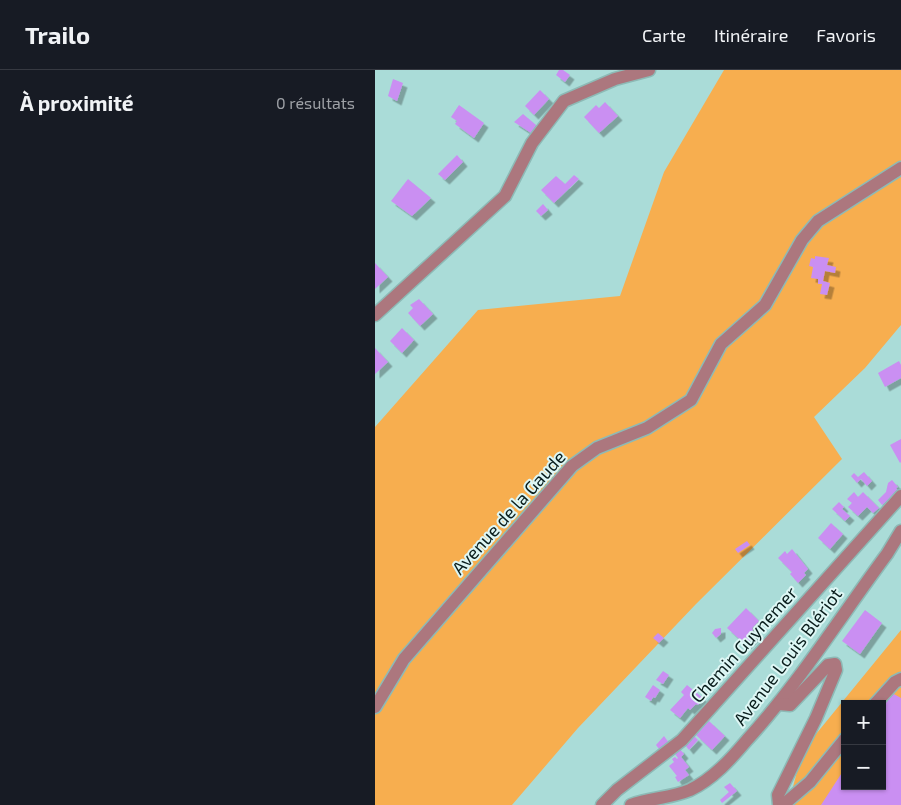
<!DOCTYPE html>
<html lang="fr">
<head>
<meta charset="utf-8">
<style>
  body { margin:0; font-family:"Exo 2",sans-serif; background:#20242c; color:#f1f3f6 }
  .controls { position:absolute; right:15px; bottom:15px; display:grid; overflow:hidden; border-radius:0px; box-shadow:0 1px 4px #0004 }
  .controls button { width:45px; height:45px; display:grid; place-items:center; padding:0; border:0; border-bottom:1px solid #363941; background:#171b24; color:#f1f3f6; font:25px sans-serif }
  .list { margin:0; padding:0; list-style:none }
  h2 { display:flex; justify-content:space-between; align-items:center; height:65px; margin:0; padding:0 20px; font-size:21px }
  h2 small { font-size:16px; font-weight:400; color:#9ea1a6 }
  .map { position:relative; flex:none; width:526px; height:735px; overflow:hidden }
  header { display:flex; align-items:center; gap:30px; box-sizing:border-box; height:70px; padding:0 25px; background:#171b24; border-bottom:1px solid #363941 }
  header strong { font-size:24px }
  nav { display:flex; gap:28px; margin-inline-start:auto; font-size:18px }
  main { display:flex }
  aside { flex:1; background:#171b24 }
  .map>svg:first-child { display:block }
  .green { fill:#f7ae4f; fill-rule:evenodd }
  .building { fill:#ca8ff2; filter:url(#shadow) }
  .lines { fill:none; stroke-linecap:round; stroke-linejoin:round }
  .minor-casing { stroke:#8dbab6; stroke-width:15 }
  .minor { stroke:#ac777e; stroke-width:12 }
  .labels { text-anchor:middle; stroke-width:4; stroke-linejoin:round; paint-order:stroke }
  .street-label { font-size:18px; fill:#091d1c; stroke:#def7f5 }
</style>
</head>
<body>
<header>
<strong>Trailo</strong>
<nav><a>Carte</a><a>Itinéraire</a><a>Favoris</a></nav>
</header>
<main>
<aside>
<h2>À proximité<small>0 résultats</small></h2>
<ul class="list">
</ul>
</aside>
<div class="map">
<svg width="526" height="735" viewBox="0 0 526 735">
  <defs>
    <filter id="shadow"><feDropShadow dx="4.5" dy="4.5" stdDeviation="0" flood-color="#0004"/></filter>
  </defs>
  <rect width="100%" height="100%" fill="#aadcd8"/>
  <g class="green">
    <polygon points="349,0 526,0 526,255 490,298 439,347 467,389 321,534 203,658 137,735 0,735 0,357 103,240 245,226 289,102"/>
    <path d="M 526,560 L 526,735 L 413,735 L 428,680 ZM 470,634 L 507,634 L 507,716 L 470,716 Z"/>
  </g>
  <g class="building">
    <polygon points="184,0 188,0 195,5 190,12 181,5"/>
    <polygon points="18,9 28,13 22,31 13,26"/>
    <polygon points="165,20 174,29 159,45 150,36"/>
    <polygon points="230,32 243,46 224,63 209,47 221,35 224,38"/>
    <polygon points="84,35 109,53 99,68 80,54 82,51 76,47"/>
    <polygon points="148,44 161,55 156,63 139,52"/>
    <polygon points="82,85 88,92 70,110 63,104"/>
    <polygon points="199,105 204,109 179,133 166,120 181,106 190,114"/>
    <polygon points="33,109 56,128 37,146 16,131"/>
    <polygon points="168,134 173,140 166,146 161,141"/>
    <polygon points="440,186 454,188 452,195 461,197 460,203 450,201 448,211 455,213 452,225 445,224 447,214 443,214 443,209 436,208 438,197 434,196 436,188 440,189"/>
    <polygon points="0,193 13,207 0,219"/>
    <polygon points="44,229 58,244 45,256 33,243 38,238 35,235"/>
    <polygon points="27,258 39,270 27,283 15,271"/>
    <polygon points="0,278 13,292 0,304"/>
    <polygon points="524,291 526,295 526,308 510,317 503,303"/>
    <polygon points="526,369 526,392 525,393 515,375"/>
    <polygon points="489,402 497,411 492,416 486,409 482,413 476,406 479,403 483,407"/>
    <polygon points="517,410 523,417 521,418 523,421 507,435 503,430 511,422 513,413"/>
    <polygon points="479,422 483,427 488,422 504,438 498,443 492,437 483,446 473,437 477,433 472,429"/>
    <polygon points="464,432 469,437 467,439 475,446 470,451 457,439"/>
    <polygon points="456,453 468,464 455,479 443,468"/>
    <polygon points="372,471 375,475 363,483 360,479"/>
    <polygon points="417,479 433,499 429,503 431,505 423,513 415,504 417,502 403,488 410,481 412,484"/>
    <polygon points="371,538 384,551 377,558 378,560 377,561 381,565 371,575 352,558"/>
    <polygon points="490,540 507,553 485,584 467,571"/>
    <polygon points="346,558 346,564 341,568 337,563 340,559"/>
    <polygon points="283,563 289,568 284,573 278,568"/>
    <polygon points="288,601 294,605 288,614 281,610"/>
    <polygon points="278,615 285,620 280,628 278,627 276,631 270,627"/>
    <polygon points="312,615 328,628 323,635 321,634 315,640 313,638 305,648 295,640 309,625 306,622"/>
    <polygon points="517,623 526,628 526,735 446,735 470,698 470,716 507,716 507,639"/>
    <polygon points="334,651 350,666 337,680 321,665"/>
    <polygon points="289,666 294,673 284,679 281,675"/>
    <polygon points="319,666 323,670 314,680 310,675"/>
    <polygon points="304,678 309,684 306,687 314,697 310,700 314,705 303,712 300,707 302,706 294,696 299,692 297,689 300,687 302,689 303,688 298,681"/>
    <polygon points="355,713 362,721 347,733 345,730 354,722 349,717"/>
  </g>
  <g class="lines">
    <defs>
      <g id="minor">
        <polyline points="0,245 130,126 157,73 189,31 240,9 274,0"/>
        <polyline points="500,634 520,612 526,609"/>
        <polyline points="0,637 29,589 197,396 222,378 272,358 316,330 346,274 390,235 427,170 443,151 526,98"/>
        <polyline points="227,735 242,720 307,670 526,426"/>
        <path d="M 256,735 C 275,728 296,728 315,720 C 338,709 356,689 372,670 C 424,613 466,546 512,484 L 526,461"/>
        <polyline points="404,735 403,725 441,648 461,600 460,594 453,595 415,635 404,634"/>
        <polyline points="408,735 435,712 470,669"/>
      </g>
    </defs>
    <use href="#minor" class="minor-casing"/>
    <use href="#minor" class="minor"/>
  </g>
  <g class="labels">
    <g class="street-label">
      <text transform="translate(134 443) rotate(-48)" y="6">Avenue de la Gaude</text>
      <text transform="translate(369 575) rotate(-48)" y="6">Chemin Guynemer</text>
      <text transform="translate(413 587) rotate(-53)" y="6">Avenue Louis Blériot</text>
    </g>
  </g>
</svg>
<div class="controls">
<button>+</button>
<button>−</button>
</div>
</div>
</main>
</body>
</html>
